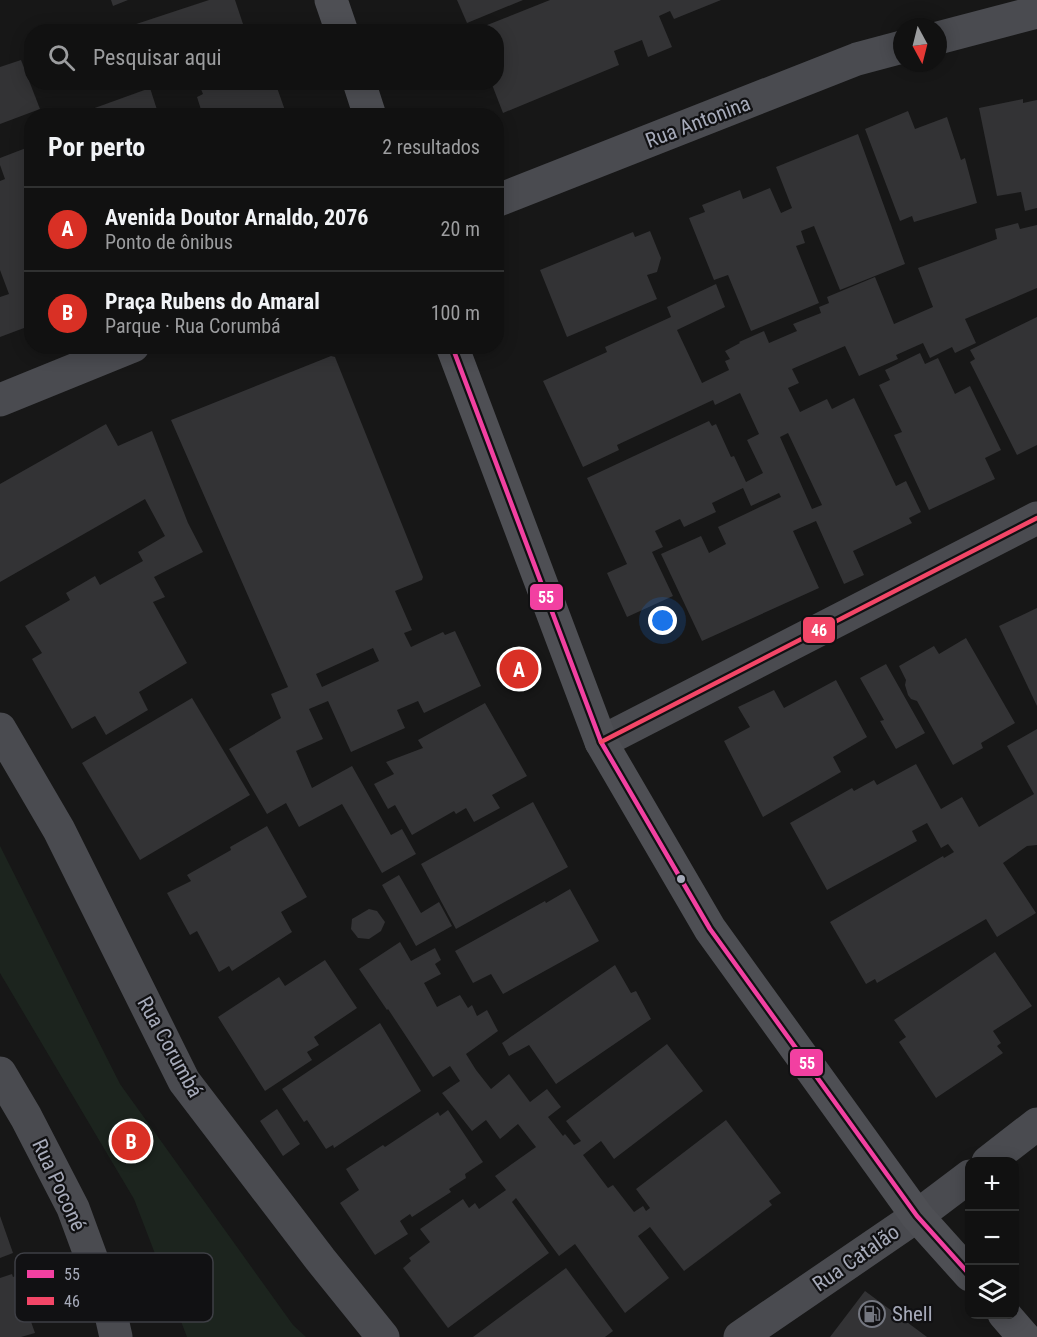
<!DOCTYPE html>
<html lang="pt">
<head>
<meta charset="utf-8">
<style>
  body { margin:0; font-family:"Roboto Condensed",sans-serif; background:#1e1f1f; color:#f1f3f6 }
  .controls { position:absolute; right:18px; bottom:18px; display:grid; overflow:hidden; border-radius:12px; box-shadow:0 3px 15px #0003 }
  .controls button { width:54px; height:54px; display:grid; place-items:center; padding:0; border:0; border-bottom:2px solid #303131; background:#111; color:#f1f3f6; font:30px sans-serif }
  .compass { position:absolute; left:893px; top:18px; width:54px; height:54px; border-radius:50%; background:#111; box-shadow:0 3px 15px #0003; rotate:173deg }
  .you { position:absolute; left:663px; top:621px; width:21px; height:21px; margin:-15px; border:4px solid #fff; border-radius:50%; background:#1a73e8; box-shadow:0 0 0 9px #1a73e833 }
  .badge { display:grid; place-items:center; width:39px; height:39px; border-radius:50%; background:#d93025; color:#fff; font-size:20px; font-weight:700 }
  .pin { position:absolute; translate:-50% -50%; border:3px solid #fff; box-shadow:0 2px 6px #0006 }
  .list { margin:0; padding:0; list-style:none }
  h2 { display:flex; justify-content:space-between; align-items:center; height:78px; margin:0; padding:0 24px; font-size:26px }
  h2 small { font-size:20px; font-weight:400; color:#9c9d9f }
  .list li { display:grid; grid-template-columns:39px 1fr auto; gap:18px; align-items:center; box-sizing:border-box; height:84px; padding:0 24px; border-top:2px solid #303131 }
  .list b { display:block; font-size:22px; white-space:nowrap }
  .list p { margin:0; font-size:20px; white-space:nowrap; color:#9c9d9f }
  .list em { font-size:20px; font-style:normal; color:#9c9d9f }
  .icon { flex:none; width:33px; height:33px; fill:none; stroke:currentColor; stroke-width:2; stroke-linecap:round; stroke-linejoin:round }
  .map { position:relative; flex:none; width:1037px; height:1337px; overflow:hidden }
  .search { position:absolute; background:#111; box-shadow:0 3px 15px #0003; left:24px; top:24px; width:480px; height:66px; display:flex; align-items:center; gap:15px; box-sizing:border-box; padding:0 21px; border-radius:24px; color:#9c9d9f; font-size:22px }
  .panel { position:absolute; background:#111; box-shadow:0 3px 15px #0003; left:24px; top:108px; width:480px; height:246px; border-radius:24px }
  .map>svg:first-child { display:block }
  .green { fill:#1c241e }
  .building { fill:#333335; fill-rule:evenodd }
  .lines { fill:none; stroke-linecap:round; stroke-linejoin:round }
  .minor { stroke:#4a4b50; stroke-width:33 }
  .secondary { stroke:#4e4f54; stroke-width:33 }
  .bus-1-casing { stroke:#111113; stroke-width:9 }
  .bus-2-casing { stroke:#111113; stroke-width:9 }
  .bus-1 { stroke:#f240a1; stroke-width:4.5 }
  .bus-2 { stroke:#f34667; stroke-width:4.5 }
  .bus-dot { fill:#a6aab9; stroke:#111113; stroke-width:2 }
  .labels { text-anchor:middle; stroke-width:4.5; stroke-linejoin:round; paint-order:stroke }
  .street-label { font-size:21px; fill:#a6aab9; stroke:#111113 }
  .poi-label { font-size:21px; fill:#a6aab9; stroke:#111113; text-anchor:start }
  .key { fill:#111113; stroke:#3e3f45; stroke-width:1.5 }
  .key-label { font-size:16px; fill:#a6aab9 }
  .line-badge { stroke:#111113; stroke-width:2 }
  .badge-label { font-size:16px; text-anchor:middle; font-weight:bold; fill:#fff }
</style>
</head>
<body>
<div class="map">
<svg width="1037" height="1337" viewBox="0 0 1037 1337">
  <rect width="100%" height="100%" fill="#171717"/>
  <polygon class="green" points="0,846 120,1084 293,1325 306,1337 187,1337 134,1199 0,973"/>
  <g class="building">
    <polygon points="111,0 128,0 113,6"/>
    <polygon points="209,0 235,0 245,30 240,32 112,32"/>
    <polygon points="457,0 523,0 467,23"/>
    <polygon points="550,0 721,0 674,19 670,11 659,16 672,47 648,57 642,40 614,51 619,65 503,113 491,82 496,82 496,32 472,31"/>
    <polygon points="21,60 40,109 0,124 0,67"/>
    <polygon points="198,82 275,82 287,116 203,116 197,97 203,94"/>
    <polygon points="150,88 159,116 95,116 92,109"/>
    <polygon points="1023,99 1023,103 1037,100 1037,208 1025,211 1021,192 997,196 979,108"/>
    <polygon points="908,111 915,129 947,117 961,160 965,158 977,203 914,222 912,216 900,221 865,129"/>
    <polygon points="858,134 905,264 840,290 814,226 801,231 805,243 796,246 819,303 751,331 728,275 714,280 689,218 705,212 702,205 740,190 743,199 770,188 781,213 792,208 776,167"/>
    <polygon points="26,148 32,163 32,325 0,337 0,297 9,294 0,270 0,181 5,179 0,165 0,158"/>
    <path d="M 1018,223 L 1020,229 L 1037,225 L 1037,288 L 965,319 L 976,343 L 955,353 L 952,347 L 930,358 L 923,343 L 896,355 L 898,359 L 859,376 L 845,346 L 792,369 L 799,383 L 788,388 L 800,412 L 827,399 L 832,409 L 854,398 L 896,486 L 906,481 L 921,512 L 909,518 L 912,523 L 853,551 L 864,575 L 844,584 L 816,521 L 793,531 L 819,588 L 702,641 L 661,554 L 701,536 L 709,553 L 726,544 L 718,527 L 781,497 L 779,493 L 751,506 L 743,488 L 712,503 L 716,512 L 684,527 L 680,519 L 655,531 L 663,547 L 652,552 L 673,596 L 627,617 L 607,573 L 627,564 L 587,478 L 709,421 L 712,426 L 716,424 L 731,457 L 734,456 L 746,482 L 763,473 L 747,440 L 759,434 L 740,393 L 715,405 L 713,400 L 617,445 L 619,450 L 583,467 L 543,381 L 607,352 L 605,347 L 671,317 L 667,307 L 716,284 L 725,307 L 677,330 L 702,383 L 729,370 L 725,361 L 730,359 L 725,351 L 740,343 L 739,342 L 764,331 L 769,343 L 797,331 L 793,324 L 821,313 L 819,307 L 829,303 L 827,297 L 875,277 L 894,324 L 933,307 L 918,268 L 997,239 L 995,229 ZM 788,433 L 822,505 L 812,509 L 780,437 Z"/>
    <polygon points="650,231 661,258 657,272 647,275 657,299 567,337 540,270 633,232 635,237"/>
    <polygon points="1037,317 1037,445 1017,455 970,362 975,359 970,350"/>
    <polygon points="920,353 925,364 938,358 955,394 970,386 1001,450 985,458 995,479 929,510 894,435 902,432 879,385 890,380 885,370"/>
    <path d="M 331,356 L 335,357 L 423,577 L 422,580 L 395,591 L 412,630 L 404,633 L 411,647 L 443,632 L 445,635 L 455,631 L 481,686 L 424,713 L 418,701 L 397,710 L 405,728 L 351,752 L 328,701 L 309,709 L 323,739 L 296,751 L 312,788 L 352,766 L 391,835 L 402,829 L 416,854 L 382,873 L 342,804 L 299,827 L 286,803 L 267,814 L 229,749 L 281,718 L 271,694 L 288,687 L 171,420 ZM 373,648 L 379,661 L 322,687 L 316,674 Z"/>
    <polygon points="106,424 118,446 152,431 188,523 203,552 154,577 165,597 153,602 187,663 139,692 148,710 106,735 95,716 72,729 32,659 42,653 25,626 70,600 66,593 95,576 100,585 143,561 138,552 165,536 145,499 0,582 0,484"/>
    <polygon points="1037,608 1037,706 999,626"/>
    <polygon points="966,638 1015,723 981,743 983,748 953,765 917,701 911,699 908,695 905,685 906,680 899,666 934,646 939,654"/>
    <polygon points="886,664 925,733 896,749 880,721 884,720 860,678"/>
    <polygon points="836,680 867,737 833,757 841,772 763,817 724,741 750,727 738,707 774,690 784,708"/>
    <polygon points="192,698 250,795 140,860 82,763"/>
    <polygon points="485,703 527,776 492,795 500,808 474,822 466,808 456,814 454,811 412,835 395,805 388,809 374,784 394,774 386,762 423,748 418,740"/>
    <polygon points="1037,729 1037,845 1027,846 1003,863 1036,913 997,937 986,919 877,983 875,979 866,984 830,922 943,856 944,858 954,852 948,844 941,848 927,823 912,831 917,841 827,890 790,823 852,788 854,791 874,780 877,785 916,764 941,809 962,797 979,827 1034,794 1007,746"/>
    <polygon points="533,802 568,867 456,929 421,864"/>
    <polygon points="267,826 307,897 281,912 292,932 232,971 229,966 219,972 197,931 190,935 167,893 191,881 187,875 231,850 230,847"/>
    <polygon points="399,875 421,913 439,902 452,926 416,946 382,885"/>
    <polygon points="570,889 599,941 503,994 491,974 473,983 455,951 545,901 546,903"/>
    <polygon points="369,909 377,911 385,922 381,931 369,939 358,938 351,929 352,919"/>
    <polygon points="400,942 411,961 435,948 441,960 435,964 441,974 424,983 437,1007 460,995 468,1008 472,1005 477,1016 487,1010 498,1031 466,1054 476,1070 491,1089 509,1074 530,1102 547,1089 561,1107 548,1117 563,1136 565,1134 574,1145 581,1141 566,1121 667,1044 703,1091 614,1159 601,1141 583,1155 608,1188 613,1185 634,1212 643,1206 646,1211 650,1208 636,1189 726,1120 781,1193 769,1201 772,1205 684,1271 650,1227 638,1236 669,1278 625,1313 575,1244 559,1256 516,1198 512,1202 549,1253 448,1328 403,1268 411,1261 409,1258 430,1242 420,1229 463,1199 469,1208 475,1203 479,1209 506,1190 495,1176 536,1147 518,1124 500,1139 486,1120 472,1131 442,1093 460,1081 450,1066 433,1077 388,1009 387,1010 359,969"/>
    <polygon points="995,952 1032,1006 993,1031 1001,1043 997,1046 1003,1053 936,1098 899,1042 906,1037 894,1020"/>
    <polygon points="325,960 357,1008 314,1037 319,1045 307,1052 312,1060 265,1091 218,1017 279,977 285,986"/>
    <polygon points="615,965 631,993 636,991 651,1019 556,1084 529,1045 509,1056 502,1043"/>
    <polygon points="380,1023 421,1091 334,1148 333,1145 326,1149 307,1120 304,1122 282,1089"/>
    <polygon points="277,1109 300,1144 283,1156 260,1121"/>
    <polygon points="448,1110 483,1162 465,1174 466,1178 449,1189 451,1192 412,1217 410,1214 400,1221 408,1234 375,1255 340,1203 359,1190 346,1169 383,1145 385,1147 438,1112 440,1116"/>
    <polygon points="0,1216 13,1253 0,1258"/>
    <polygon points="566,1268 613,1331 605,1337 473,1337"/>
    <polygon points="23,1273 31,1297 23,1299 35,1333 21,1337 0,1337 0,1278 12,1274 13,1277"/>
    <polygon points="865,1291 927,1337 830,1337"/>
  </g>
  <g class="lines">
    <g class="minor">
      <polyline points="938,38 1037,12"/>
      <polyline points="496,201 857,59 902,47"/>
      <polyline points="0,400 133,346"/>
      <polyline points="0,729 59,830 184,1081 320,1259 383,1337"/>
      <polyline points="601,742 1037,518"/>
      <polyline points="0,1073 26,1117 73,1208 109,1306 116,1337"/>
      <polyline points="988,1162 1037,1124"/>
      <polyline points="740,1337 917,1216 970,1176"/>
    </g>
    <g class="secondary">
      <polyline points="331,0 342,32"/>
      <polyline points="359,82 370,116"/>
      <polyline points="452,346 601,742 710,929 917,1216 970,1275"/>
      <polyline points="1004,1314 1024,1337"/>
    </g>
    <defs>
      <polyline id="bus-1" points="452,346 601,742 710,929 917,1216 970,1275"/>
      <polyline id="bus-2" points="601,742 1037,518"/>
    </defs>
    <use href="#bus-1" class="bus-1-casing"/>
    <use href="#bus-2" class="bus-2-casing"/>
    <use href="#bus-1" class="bus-1"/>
    <use href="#bus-2" class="bus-2"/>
  </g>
  <defs>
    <symbol id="fuel-ring" viewBox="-11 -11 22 22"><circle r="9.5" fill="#111113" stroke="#747780" stroke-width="1.5"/><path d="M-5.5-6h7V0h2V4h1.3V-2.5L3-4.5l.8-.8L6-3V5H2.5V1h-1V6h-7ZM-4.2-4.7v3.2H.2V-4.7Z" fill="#747780"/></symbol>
  </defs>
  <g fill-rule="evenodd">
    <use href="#fuel-ring" x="857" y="1299" width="30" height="30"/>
  </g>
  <circle class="bus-dot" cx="681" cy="879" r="5"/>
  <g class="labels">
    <g class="street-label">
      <text transform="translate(698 122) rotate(-21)" y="7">Rua Antonina</text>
      <text transform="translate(170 1047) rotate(61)" y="7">Rua Corumbá</text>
      <text transform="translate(59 1185) rotate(65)" y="7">Rua Poconé</text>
      <text transform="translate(856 1258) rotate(-35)" y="7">Rua Catalão</text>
    </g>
    <g class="poi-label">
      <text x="892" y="1321">Shell</text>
    </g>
  </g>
  <rect x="15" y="1253" width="198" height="69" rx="9" class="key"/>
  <rect x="27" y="1270" width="27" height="8" fill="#f240a1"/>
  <rect x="27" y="1297" width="27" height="8" fill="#f34667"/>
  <g class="key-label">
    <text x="64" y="1280">55</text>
    <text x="64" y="1307">46</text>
  </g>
  <g class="line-badge">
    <rect x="529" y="583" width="35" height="28" rx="6" fill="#f240a1"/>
    <rect x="802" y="616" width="34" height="28" rx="6" fill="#f34667"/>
    <rect x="789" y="1048" width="35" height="29" rx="6" fill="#f240a1"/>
  </g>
  <g class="badge-label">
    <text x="546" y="603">55</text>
    <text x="819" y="636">46</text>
    <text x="807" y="1069">55</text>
  </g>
</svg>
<div class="controls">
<button>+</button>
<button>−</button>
<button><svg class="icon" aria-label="layers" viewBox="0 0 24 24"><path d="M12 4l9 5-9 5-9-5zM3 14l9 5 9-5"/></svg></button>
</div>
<svg class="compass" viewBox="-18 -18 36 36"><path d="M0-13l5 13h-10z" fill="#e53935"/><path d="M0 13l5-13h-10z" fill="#9c9d9f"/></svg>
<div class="you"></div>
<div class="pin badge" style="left:519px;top:669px">A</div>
<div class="pin badge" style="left:131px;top:1141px">B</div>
<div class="search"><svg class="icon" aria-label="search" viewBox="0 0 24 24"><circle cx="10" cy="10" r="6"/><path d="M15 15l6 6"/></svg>Pesquisar aqui</div>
<section class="panel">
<h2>Por perto<small>2 resultados</small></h2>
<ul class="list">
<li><span class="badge">A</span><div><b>Avenida Doutor Arnaldo, 2076</b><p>Ponto de ônibus</p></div><em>20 m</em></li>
<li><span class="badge">B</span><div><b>Praça Rubens do Amaral</b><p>Parque · Rua Corumbá</p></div><em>100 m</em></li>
</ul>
</section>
</div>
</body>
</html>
